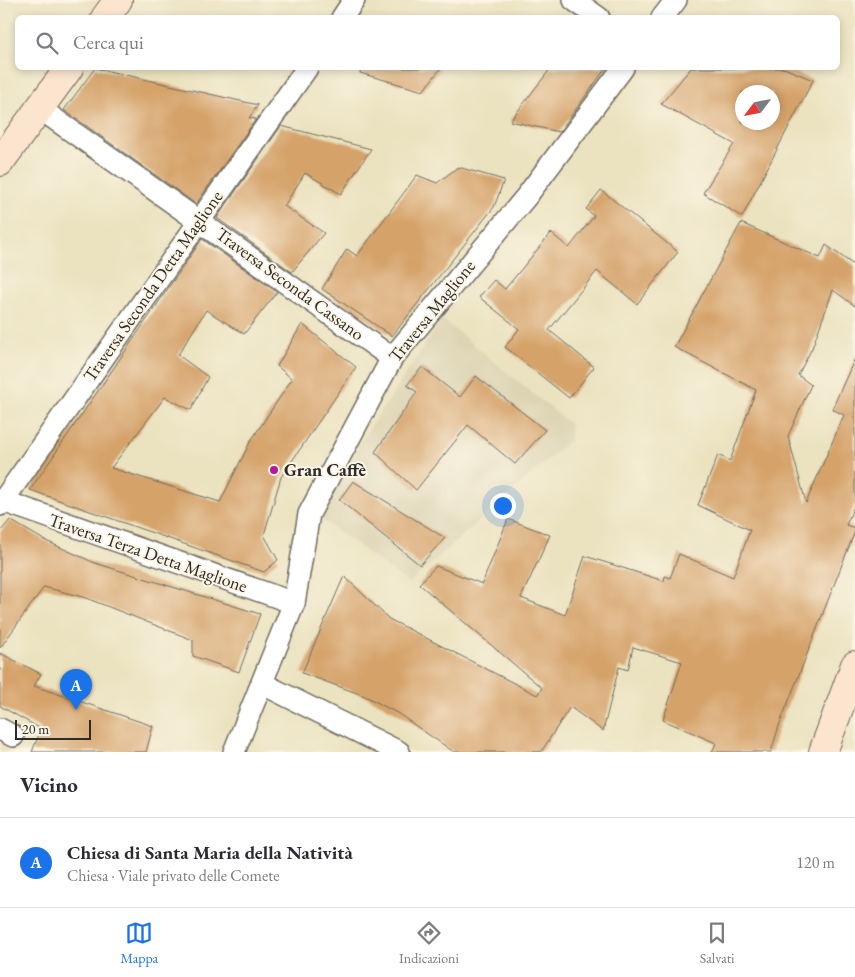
<!DOCTYPE html>
<html lang="it">
<head>
<meta charset="utf-8">
<style>
  body { margin:0; font-family:"EB Garamond",serif; background:#f2f2f3; color:#2b2b33 }
  .compass { position:absolute; left:735px; top:85px; width:45px; height:45px; border-radius:50%; background:#fff; box-shadow:0 2px 8px #0003; rotate:238deg }
  .scale { position:absolute; left:15px; bottom:12px; width:76px; box-sizing:border-box; padding-left:5px; border:2px solid #2b2b2b; border-top:0; font-size:14px; line-height:18px; white-space:nowrap; color:#2b2b2b; -webkit-text-stroke:4px #fcf5e5; paint-order:stroke }
  .you { position:absolute; left:502px; top:505px; width:18px; height:18px; margin:-12px; border:4px solid #fff; border-radius:50%; background:#1a73e8; box-shadow:0 0 0 8px #1a73e833 }
  .badge { display:grid; place-items:center; width:32px; height:32px; border-radius:50%; background:#1a73e8; color:#fff; font-size:16px; font-weight:700 }
  .pin { position:absolute; translate:-50% -41px; filter:drop-shadow(0 1px 2px #0008) }
  .pin::after { content:''; position:absolute; top:26px; width:18px; height:15px; background:inherit; clip-path:polygon(0 0,100% 0,50% 100%) }
  .list { margin:0; padding:0; list-style:none }
  h2 { display:flex; justify-content:space-between; align-items:center; height:65px; margin:0; padding:0 20px; font-size:21px }
  h2 small { font-size:16px; font-weight:400; color:#7c7c81 }
  .list li { display:grid; grid-template-columns:32px 1fr auto; gap:15px; align-items:center; box-sizing:border-box; height:90px; padding:0 20px; border-top:1px solid #e1e1e2 }
  .list b { display:block; font-size:19px; white-space:nowrap }
  .list p { margin:0; font-size:16px; white-space:nowrap; color:#7c7c81 }
  .list em { font-size:16px; font-style:normal; color:#7c7c81 }
  .icon { flex:none; width:28px; height:28px; fill:none; stroke:currentColor; stroke-width:2; stroke-linecap:round; stroke-linejoin:round }
  .map { position:relative; flex:none; width:855px; height:752px; overflow:hidden }
  .search { position:absolute; background:#fff; box-shadow:0 2px 8px #0003; left:15px; right:15px; top:15px; height:55px; display:flex; align-items:center; gap:12px; box-sizing:border-box; padding:0 18px; border-radius:8px; color:#7c7c81; font-size:19px }
  .sheet { height:155px; background:#fff }
  nav { display:flex; justify-content:space-around; align-items:center; box-sizing:border-box; height:70px; border-top:1px solid #e1e1e2; background:#fff; font-size:14px; color:#7c7c81 }
  nav a { display:grid; justify-items:center; gap:2px }
  nav .on { color:#1a73e8 }
  .map>svg:first-child { display:block }
  .built { fill:#ddd4b4 }
  .building { fill:#d5a36b; fill-rule:evenodd }
  .lines { fill:none; stroke-linecap:round; stroke-linejoin:round }
  .street-casing { stroke:#6e6b5f; stroke-width:24 }
  .secondary-casing { stroke:#6e6b5f; stroke-width:30 }
  .street { stroke:#fff; stroke-width:21 }
  .secondary { stroke:#fce5cf; stroke-width:28 }
  .poi-dot { fill:#b5179e; stroke:#fcf5e5; stroke-width:2 }
  .labels { text-anchor:middle; stroke-width:4; stroke-linejoin:round; paint-order:stroke }
  .street-label { font-size:18px; fill:#2b2b2b; stroke:#fcf5e5 }
  .poi-label { font-size:18px; font-weight:bold; fill:#2b2b2b; stroke:#fcf5e5; text-anchor:start }
</style>
</head>
<body>
<div class="map">
<svg width="855" height="752" viewBox="0 0 855 752">
  <rect width="100%" height="100%" fill="#fcf5e5"/>
  <filter id="ink" filterUnits="userSpaceOnUse"><feTurbulence type="fractalNoise" baseFrequency=".02" numOctaves="2"/><feDisplacementMap in="SourceGraphic" scale="10" xChannelSelector="R" yChannelSelector="G"/><feConvolveMatrix kernelMatrix="1 2 1 2 8 2 1 2 1" color-interpolation-filters="sRGB"/></filter>
  <filter id="wash" filterUnits="userSpaceOnUse"><feTurbulence type="fractalNoise" baseFrequency=".0096" numOctaves="4" result="noise"/><feDisplacementMap in="SourceGraphic" scale="20" xChannelSelector="R" yChannelSelector="G"/><feGaussianBlur stdDeviation="1.12" result="paint"/><feColorMatrix in="noise" values="0 0 0 0 0 0 0 0 0 0 0 0 0 0 0 0 0 1.4 0 .05"/><feComposite in="paint" operator="in"/></filter>
  <g filter="url(#wash)">
    <rect width="100%" height="100%" fill="#ebe2bf"/>
    <polygon class="built" points="442,319 570,424 570,440 409,583 318,517 342,470"/>
    <g id="blocks">
      <g class="building">
        <polygon points="95,68 258,105 249,118 256,119 196,204 64,110"/>
        <polygon points="361,68 441,68 423,91 360,73"/>
        <polygon points="551,68 606,68 559,132 510,121"/>
        <path d="M 691,68 L 784,68 L 813,80 L 742,217 L 703,193 L 734,144 L 661,104 ZM 742,92 L 772,92 L 772,122 L 742,122 Z"/>
        <polygon points="281,126 371,149 341,194 305,173 284,206 324,233 292,272 217,218"/>
        <polygon points="458,167 504,180 494,207 392,336 322,289 347,249 357,256 417,175 437,183"/>
        <polygon points="601,190 678,252 637,304 597,271 549,330 594,367 569,398 505,347 519,329 479,297 494,280 505,289 551,233 569,248 594,216 586,209"/>
        <polygon points="741,223 820,258 826,245 855,266 855,306 833,290 812,348 798,375 811,385 788,436 806,503 844,415 832,409 855,358 855,504 846,525 855,528 855,531 779,726 771,752 712,752 716,743 663,720 682,662 633,647 628,670 619,667 603,731 570,707 541,752 454,752 397,713 365,696 302,673 344,576 389,619 537,695 542,688 419,584 436,566 482,584 508,519 550,535 521,598 565,615 585,556 664,581 665,576 670,578 679,554 733,577 750,530 698,505 718,455 730,461 756,390 674,347"/>
        <polygon points="202,239 277,292 244,334 206,310 178,355 208,377 191,410 165,397 111,468 220,502 250,442 292,379 277,366 302,324 356,367 281,477 264,535 278,560 264,572 30,490"/>
        <polygon points="422,367 460,397 476,376 545,430 515,464 468,425 416,490 375,452 417,392 407,385"/>
        <polygon points="353,481 445,538 420,565 339,500"/>
        <polygon points="10,520 44,540 95,563 260,614 239,672 193,656 193,640 86,598 44,587 0,648 0,532"/>
        <polygon points="0,653 41,674 34,686 153,726 146,752 32,752 41,729 0,706"/>
      </g>
    </g>
  </g>
  <g filter="url(#ink)">
    <use href="#blocks" fill-opacity="0" stroke="#6e6b5f" stroke-width="1"/>
    <g class="lines">
      <defs>
        <g id="street">
          <polyline points="574,0 599,18"/>
          <polyline points="342,18 354,0"/>
          <polyline points="662,18 676,0"/>
          <polyline points="39,108 392,358"/>
          <polyline points="0,500 294,603"/>
          <polyline points="0,505 307,68"/>
          <polyline points="263,684 399,752"/>
          <polyline points="0,729 13,736"/>
          <polyline points="234,752 294,603 309,514 392,358 526,197 623,68"/>
        </g>
        <g id="secondary">
          <polyline points="105,18 118,0"/>
          <polyline points="0,162 69,68"/>
          <polyline points="823,752 855,665"/>
        </g>
      </defs>
      <use href="#street" class="street-casing"/>
      <use href="#secondary" class="secondary-casing"/>
      <use href="#street" class="street"/>
      <use href="#secondary" class="secondary"/>
    </g>
  </g>
  <circle class="poi-dot" cx="274" cy="470" r="5"/>
  <g class="labels">
    <g class="street-label">
      <text transform="translate(290 284) rotate(36)" y="6">Traversa Seconda Cassano</text>
      <text transform="translate(153 286) rotate(-55)" y="6">Traversa Seconda Detta Maglione</text>
      <text transform="translate(432 311) rotate(-51)" y="6">Traversa Maglione</text>
      <text transform="translate(148 553) rotate(19)" y="6">Traversa Terza Detta Maglione</text>
    </g>
    <g class="poi-label">
      <text x="284" y="476">Gran Caffè</text>
    </g>
  </g>
</svg>
<svg class="compass" viewBox="-18 -18 36 36"><path d="M0-13l5 13h-10z" fill="#e53935"/><path d="M0 13l5-13h-10z" fill="#7c7c81"/></svg>
<div class="scale">20 m</div>
<div class="you"></div>
<div class="pin badge" style="left:76px;top:710px">A</div>
<div class="search"><svg class="icon" aria-label="search" viewBox="0 0 24 24"><circle cx="10" cy="10" r="6"/><path d="M15 15l6 6"/></svg>Cerca qui</div>
</div>
<section class="sheet">
<h2>Vicino<small></small></h2>
<ul class="list">
<li><span class="badge">A</span><div><b>Chiesa di Santa Maria della Natività</b><p>Chiesa · Viale privato delle Comete</p></div><em>120 m</em></li>
</ul>
</section>
<nav>
<a class="on"><svg class="icon" aria-label="map" viewBox="0 0 24 24"><path d="M3 6l6-2 6 2 6-2v14l-6 2-6-2-6 2zM9 4v14M15 6v14"/></svg>Mappa</a>
<a><svg class="icon" aria-label="directions" viewBox="0 0 24 24"><path d="M12 3l9 9-9 9-9-9zM9 14v-3h6M13 9l2 2-2 2"/></svg>Indicazioni</a>
<a><svg class="icon" aria-label="saved" viewBox="0 0 24 24"><path d="M7 4h10v16l-5-4-5 4z"/></svg>Salvati</a>
</nav>
</body>
</html>
